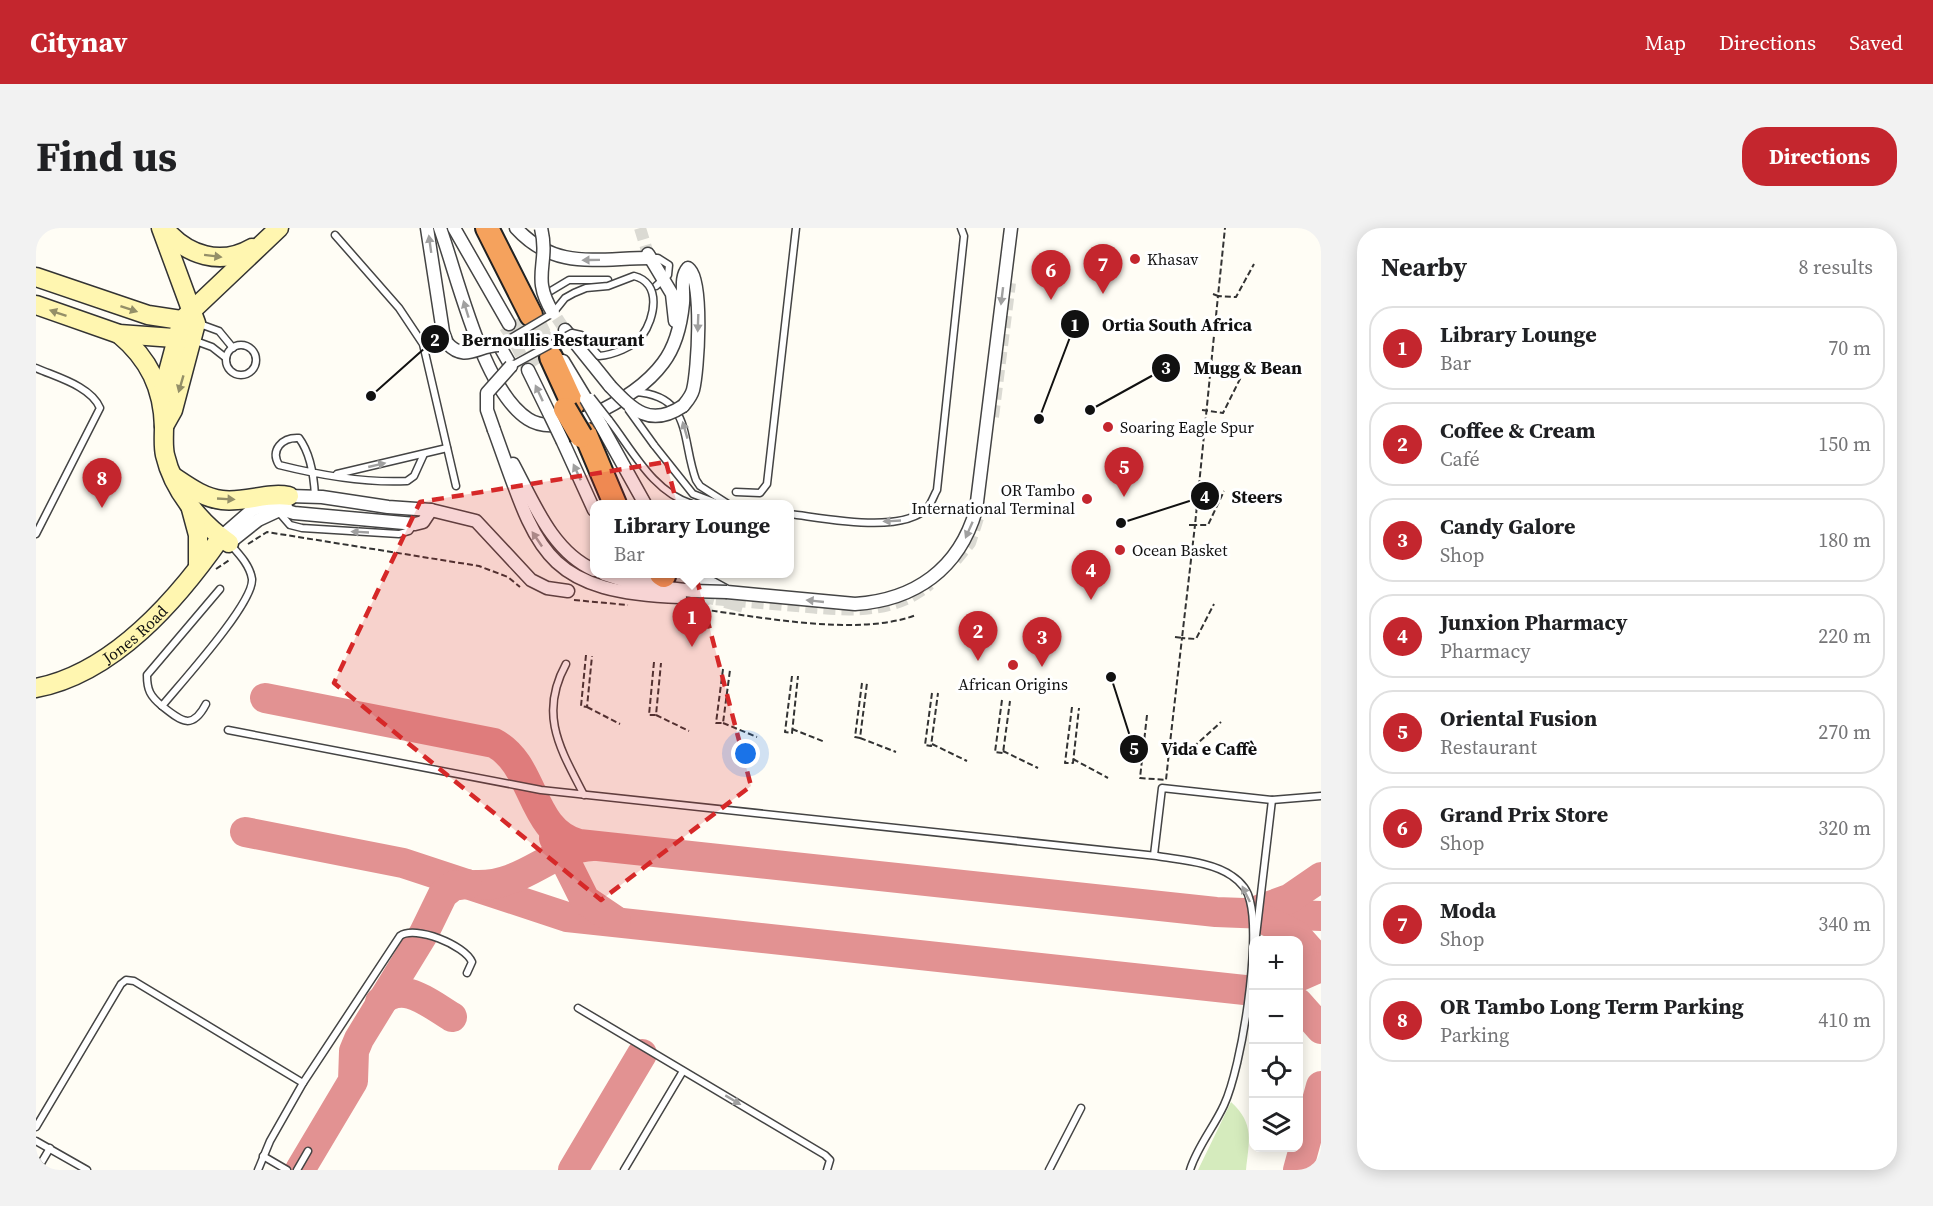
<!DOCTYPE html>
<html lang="en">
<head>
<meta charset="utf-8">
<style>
  body { margin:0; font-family:"Source Serif 4",serif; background:#f2f2f2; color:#202124 }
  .controls { position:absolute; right:18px; bottom:18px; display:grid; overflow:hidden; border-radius:12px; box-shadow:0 3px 15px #0003 }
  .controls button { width:54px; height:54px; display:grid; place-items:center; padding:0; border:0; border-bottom:2px solid #e0e0e0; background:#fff; color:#202124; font:30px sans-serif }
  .you { position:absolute; left:710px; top:526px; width:21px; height:21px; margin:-15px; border:4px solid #fff; border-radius:50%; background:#1a73e8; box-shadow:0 0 0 9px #1a73e833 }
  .badge { display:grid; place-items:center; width:39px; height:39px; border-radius:50%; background:#c4262e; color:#fff; font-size:20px; font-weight:700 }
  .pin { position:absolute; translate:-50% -50px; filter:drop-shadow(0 2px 3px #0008) }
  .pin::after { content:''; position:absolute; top:32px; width:21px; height:18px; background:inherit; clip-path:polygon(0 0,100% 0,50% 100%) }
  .popup { position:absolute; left:554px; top:272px; width:204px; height:78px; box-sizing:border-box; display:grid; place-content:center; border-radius:12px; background:#fff; filter:drop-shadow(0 2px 4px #0005); font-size:20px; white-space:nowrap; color:#757577 }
  .popup b { font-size:22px; color:#202124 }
  .popup::after { content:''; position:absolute; left:50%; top:100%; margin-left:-12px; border:12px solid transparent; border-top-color:#fff }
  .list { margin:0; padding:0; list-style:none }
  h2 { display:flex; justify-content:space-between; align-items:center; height:78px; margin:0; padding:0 24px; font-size:26px }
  h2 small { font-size:20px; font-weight:400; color:#757577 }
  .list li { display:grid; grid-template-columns:39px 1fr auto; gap:18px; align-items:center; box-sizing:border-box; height:84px; margin:0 12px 12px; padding:0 12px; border:2px solid #e0e0e0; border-radius:24px }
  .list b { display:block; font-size:22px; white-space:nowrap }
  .list p { margin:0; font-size:20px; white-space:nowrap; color:#757577 }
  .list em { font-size:20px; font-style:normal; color:#757577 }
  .icon { flex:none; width:33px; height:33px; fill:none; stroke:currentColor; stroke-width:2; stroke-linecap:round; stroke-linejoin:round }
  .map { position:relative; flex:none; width:1285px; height:942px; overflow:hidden; border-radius:24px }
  header { display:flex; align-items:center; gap:36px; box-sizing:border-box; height:84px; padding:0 30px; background:#c4262e; color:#fff }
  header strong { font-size:28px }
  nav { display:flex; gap:33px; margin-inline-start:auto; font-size:21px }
  .intro { display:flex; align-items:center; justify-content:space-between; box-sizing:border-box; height:144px; padding:0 36px }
  h1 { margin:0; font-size:42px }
  .button { padding:15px 27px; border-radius:24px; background:#c4262e; color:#fff; font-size:21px; font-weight:700 }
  main { display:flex; gap:36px; padding:0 36px }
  aside { flex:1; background:#fff; border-radius:24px; box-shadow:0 3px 15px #0003 }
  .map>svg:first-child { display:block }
  .grass { fill:#d5ebbd }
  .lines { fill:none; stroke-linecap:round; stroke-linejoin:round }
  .taxiway { stroke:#e29292; stroke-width:30 }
  .street-tunnel { stroke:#dbdad3; stroke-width:12; stroke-dasharray:12 6; stroke-linecap:butt }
  .highway-tunnel { stroke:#dbdad3; stroke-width:22; stroke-dasharray:22 11; stroke-linecap:butt }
  .lane-casing { stroke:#444; stroke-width:9 }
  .street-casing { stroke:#444; stroke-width:15 }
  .secondary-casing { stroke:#333; stroke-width:21 }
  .highway-casing { stroke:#222; stroke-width:26 }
  .path { stroke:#333; stroke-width:2; stroke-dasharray:6 3; stroke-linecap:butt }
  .lane { stroke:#fff; stroke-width:6 }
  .street { stroke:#fff; stroke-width:12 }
  .secondary { stroke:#fff6b0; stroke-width:18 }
  .highway { stroke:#f5a25d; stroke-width:22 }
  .lane-bridge-casing { stroke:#444; stroke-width:9; stroke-linecap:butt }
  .street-bridge-casing { stroke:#444; stroke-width:15; stroke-linecap:butt }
  .highway-bridge-casing { stroke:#222; stroke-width:26; stroke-linecap:butt }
  .path-bridge { stroke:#333; stroke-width:2; stroke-dasharray:6 3; stroke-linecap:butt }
  .lane-bridge { stroke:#fff; stroke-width:6 }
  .street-bridge { stroke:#fff; stroke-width:12 }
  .highway-bridge { stroke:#f5a25d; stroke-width:22 }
  .oneway { fill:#a0a0a0 }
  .oneway2 { fill:#948f68 }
  .marked { fill:#d62828; fill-opacity:0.2; stroke:#d62828; stroke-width:4.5; stroke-dasharray:12 8; stroke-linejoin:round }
  .poi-dot { fill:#c4262e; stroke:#fff; stroke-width:2 }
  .labels { text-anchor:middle; stroke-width:6; stroke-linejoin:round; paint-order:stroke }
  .poi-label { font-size:16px; fill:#111; stroke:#fff; text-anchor:start }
  .street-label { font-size:16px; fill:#111; stroke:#fff }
  .leader { fill:none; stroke:#111; stroke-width:2 }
  .callout-dot { fill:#111; stroke:#fff; stroke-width:2 }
  .mark-label { font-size:18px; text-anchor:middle; font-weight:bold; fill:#fff }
  .callout-label { font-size:18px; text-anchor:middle; font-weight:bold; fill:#111; stroke:#fff; stroke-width:6; stroke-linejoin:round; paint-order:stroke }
</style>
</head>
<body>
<header>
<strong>Citynav</strong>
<nav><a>Map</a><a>Directions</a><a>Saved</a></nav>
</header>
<div class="intro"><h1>Find us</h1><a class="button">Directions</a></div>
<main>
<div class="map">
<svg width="1285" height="942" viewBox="0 0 1285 942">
  <rect width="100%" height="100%" fill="#fffdf5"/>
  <path class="grass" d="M 1195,874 C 1219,896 1213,913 1210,942 L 1162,942 Z"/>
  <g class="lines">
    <g class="taxiway">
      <path d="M 229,470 L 458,515 C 500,537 493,603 543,616 L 1180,684 L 1285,688"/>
      <polyline points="209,604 367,635 531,689 1218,763"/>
      <polyline points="518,610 549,672 580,693"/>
      <path d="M 439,657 C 488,659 514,620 557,618"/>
      <polyline points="1225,681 1253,671 1285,649"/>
      <polyline points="1225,690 1260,707 1285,735"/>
      <polyline points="1262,749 1285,739"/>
      <path d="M 344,774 C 367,751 394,776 416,789"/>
      <polyline points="1262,775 1285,801"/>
      <polyline points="264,942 317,853 318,823 323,811 388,705 407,666 417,658 431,656"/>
      <polyline points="537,942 606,826"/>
      <polyline points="1262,942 1285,858"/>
    </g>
    <g class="street-tunnel">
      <polyline points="604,0 612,26"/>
      <polyline points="495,87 522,125"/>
      <polyline points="521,90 529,102"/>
      <polyline points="472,100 492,142"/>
      <polyline points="957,189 974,55"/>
      <polyline points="920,332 934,315 942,290"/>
      <path d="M 644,369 C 679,371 714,374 749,377 C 799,381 852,391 894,356"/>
    </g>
    <g class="highway-tunnel">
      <polyline points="495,87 515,129"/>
      <polyline points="473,96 501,137"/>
      <polyline points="628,348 649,358 708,374"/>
    </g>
    <defs>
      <g id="lane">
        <polyline points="299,7 363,80 387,116 420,258"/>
        <polyline points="615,30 622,30 633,37 632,47 620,58"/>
        <polyline points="508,67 533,52 572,52"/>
        <polyline points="161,95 183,103 197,120"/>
        <polyline points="157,112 176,119 190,130"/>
        <circle cx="205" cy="132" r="15"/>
        <path d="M 0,140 C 20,149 55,158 64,180 L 0,306"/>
        <path d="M 598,164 C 657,167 645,212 660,252 L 664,258 L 692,276"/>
        <path d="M 573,192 C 597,223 617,264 656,276"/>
        <polyline points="618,217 657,266 683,276"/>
        <polyline points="301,246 411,220"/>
        <polyline points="700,264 724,265 731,256 760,0"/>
        <path d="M 279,268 C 278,249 275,226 263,210 C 246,209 234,222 243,237 C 283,247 329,255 371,253 L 378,248 L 388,226"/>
        <polyline points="241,282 254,297 266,300 363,306 373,303 378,296"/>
        <path d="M 754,286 C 788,290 867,307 892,279 C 896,274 898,267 901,262 L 928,8 L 925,0"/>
        <path d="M 184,361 L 111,447 C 111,462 114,468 126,478 C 144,456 218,375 216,351 C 214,337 202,325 194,316"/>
        <path d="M 530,436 C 502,487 525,522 548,567"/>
        <path d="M 126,478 C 145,493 156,503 170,476"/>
        <path d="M 192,502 L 505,562 L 1121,628 C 1144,632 1177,634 1196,648 C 1205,654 1212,663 1214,673 C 1225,714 1206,838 1188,877 C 1178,899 1161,919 1154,942"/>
        <polyline points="1118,627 1126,560 1236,572 1285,568"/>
        <polyline points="1220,708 1236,572"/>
        <polyline points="542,780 789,927 794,932 791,942"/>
        <polyline points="0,899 85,756 90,752 98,753 267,855"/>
        <polyline points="0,913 51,942"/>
        <polyline points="227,928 251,942"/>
        <polyline points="1,942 14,920"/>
        <path d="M 222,942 L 234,913 L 267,855 L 364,708 C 379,697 429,717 436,734 L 431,745"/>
        <polyline points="261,942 272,923"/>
        <polyline points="588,942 647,843"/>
        <polyline points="1013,942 1045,880"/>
      </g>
      <g id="street">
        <polyline points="391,0 407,104 411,115"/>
        <path d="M 404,0 C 422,50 447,162 492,191 C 510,203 536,195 554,188 C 580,176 610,158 627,135 C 640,118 645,96 647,75 C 648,64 644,49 652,40 L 654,42 C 667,56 662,142 657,162 C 655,169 651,173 647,178"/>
        <polyline points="418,0 473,96"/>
        <path d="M 480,0 C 519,43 562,30 614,30"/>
        <polyline points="612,26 636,66 639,93"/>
        <polyline points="529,102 574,158"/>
        <polyline points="463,117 475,138"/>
        <polyline points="527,133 550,171"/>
        <polyline points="492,142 514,187"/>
        <polyline points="565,197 609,276"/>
        <path d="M 458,202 C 501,320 504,364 644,369"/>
        <polyline points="527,214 558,282"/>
        <path d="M 477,236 C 497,273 516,324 558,342"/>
        <polyline points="245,281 258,285 379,296 387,294 395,282"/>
        <polyline points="185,309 216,282 253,268 286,269 352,279 395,282 440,293 495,352 511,360 532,363"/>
        <polyline points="193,315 222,292 250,279"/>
        <polyline points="568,346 599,356 657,363"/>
        <polyline points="600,346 619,352"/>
        <path d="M 658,346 L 691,364 L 819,376 C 879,372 923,341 940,282 L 975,0"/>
      </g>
      <g id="secondary">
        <polyline points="125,0 160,95 137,182 128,198"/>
        <path d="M 128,0 C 151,28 185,38 216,20"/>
        <polyline points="0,49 112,87 158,94"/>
        <polyline points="0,77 83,106 152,111"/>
        <path d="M 83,106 C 113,131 127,160 128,199 C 128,208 127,218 129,227 C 137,262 164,295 193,315"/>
        <polyline points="125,170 146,92 243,0"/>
        <path d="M 138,249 C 153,259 168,270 186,272 C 209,275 230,264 253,268"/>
        <polyline points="155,281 162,307 162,338"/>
        <path id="s1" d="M 0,460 C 78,445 141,372 185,309"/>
      </g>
      <g id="highway">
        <polyline points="451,0 495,87"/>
        <polyline points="515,129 537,177"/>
        <polyline points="549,205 579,276"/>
        <polyline points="625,346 628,348"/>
      </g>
    </defs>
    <use href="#lane" class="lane-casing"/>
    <use href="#street" class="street-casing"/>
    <use href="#secondary" class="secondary-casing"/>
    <use href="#highway" class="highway-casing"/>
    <g class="path">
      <polyline points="1177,66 1182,68 1189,0"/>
      <polyline points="1166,182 1187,185 1205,149"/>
      <polyline points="1153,297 1159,297 1182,68 1200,69 1218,36"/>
      <polyline points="212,316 231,304 443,338 472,349 484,359"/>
      <polyline points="180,341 195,331"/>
      <polyline points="538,372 592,377"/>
      <path d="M 649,379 C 715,387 820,410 880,387"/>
      <polyline points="1139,409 1146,410 1159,297 1172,297 1188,263"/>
      <polyline points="551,479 584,496"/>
      <polyline points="620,487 653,503"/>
      <polyline points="687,495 721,509"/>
      <polyline points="756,501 789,514"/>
      <polyline points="824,510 860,524"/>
      <polyline points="896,516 931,533"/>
      <polyline points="967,523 1002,540"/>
      <polyline points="1128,524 1133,524 1146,410 1160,411 1178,376"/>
      <polyline points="1037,531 1072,550"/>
    </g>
    <use href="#lane" class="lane"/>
    <use href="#street" class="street"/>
    <use href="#secondary" class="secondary"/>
    <use href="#highway" class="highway"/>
    <defs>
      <g id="lane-bridge">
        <path d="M 463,117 L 517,85 L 529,70 L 538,65 L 550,60 L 572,58 L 598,48 C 626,55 619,90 606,108 C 597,119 577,127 563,128 L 545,107 L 536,105 L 475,138"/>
        <polyline points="555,169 573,192"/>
        <polyline points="592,181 618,217"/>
      </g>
      <g id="street-bridge">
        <path d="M 505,0 C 514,37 494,48 517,85"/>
        <path d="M 411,115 C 429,135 442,117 463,117"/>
        <path d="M 574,158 C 597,182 614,200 647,178"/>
        <polyline points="550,171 565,197"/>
        <polyline points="514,187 527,214"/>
        <polyline points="458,202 451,182 451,165 475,138"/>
        <polyline points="657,363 691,364"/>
      </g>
      <polyline id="highway-bridge" points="529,181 545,208"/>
    </defs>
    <use href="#lane-bridge" class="lane-bridge-casing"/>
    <use href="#street-bridge" class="street-bridge-casing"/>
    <use href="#highway-bridge" class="highway-bridge-casing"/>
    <g class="path-bridge">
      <polyline points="550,427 545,478 551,479 556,428"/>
      <polyline points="618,434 613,487 620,487 625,435"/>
      <polyline points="687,441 680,495 687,495 694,442"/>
      <polyline points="756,448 749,504 756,505 762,448"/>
      <polyline points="826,455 819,509 824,510 831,455"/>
      <polyline points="896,465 889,517 895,518 902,465"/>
      <polyline points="966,472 959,524 967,525 974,473"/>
      <polyline points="1036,479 1029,535 1037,535 1043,480"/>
      <polyline points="1111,487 1104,550 1130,552 1133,524 1151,525 1185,494"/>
    </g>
    <use href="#lane-bridge" class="lane-bridge"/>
    <use href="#street-bridge" class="street-bridge"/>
    <use href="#highway-bridge" class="highway-bridge"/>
  </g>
  <defs><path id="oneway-solid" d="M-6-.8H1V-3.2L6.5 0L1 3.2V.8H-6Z" transform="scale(1.5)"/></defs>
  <g class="oneway">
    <use href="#oneway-solid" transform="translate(394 16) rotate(-98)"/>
    <use href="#oneway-solid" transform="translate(555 32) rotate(179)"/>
    <use href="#oneway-solid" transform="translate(966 68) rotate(97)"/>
    <use href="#oneway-solid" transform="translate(430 81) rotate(-107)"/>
    <use href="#oneway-solid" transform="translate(662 95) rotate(92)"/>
    <use href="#oneway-solid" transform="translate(503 165) rotate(-115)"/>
    <use href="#oneway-solid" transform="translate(649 202) rotate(-106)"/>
    <use href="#oneway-solid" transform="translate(341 237) rotate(-13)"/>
    <use href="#oneway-solid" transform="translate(541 244) rotate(-115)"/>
    <use href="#oneway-solid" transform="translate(856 293) rotate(177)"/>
    <use href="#oneway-solid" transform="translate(933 302) rotate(114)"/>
    <use href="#oneway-solid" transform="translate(324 304) rotate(-177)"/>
    <use href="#oneway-solid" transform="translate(501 311) rotate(-124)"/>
    <use href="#oneway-solid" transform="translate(779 373) rotate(-174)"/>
    <use href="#oneway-solid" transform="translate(1210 666) rotate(-116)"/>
    <use href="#oneway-solid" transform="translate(697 872) rotate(31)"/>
  </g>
  <g class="oneway2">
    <use href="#oneway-solid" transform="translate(177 28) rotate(7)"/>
    <use href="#oneway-solid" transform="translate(93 81) rotate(18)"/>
    <use href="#oneway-solid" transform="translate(22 85) rotate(-161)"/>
    <use href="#oneway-solid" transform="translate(145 156) rotate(106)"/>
    <use href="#oneway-solid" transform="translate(190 271) rotate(3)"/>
  </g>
  <path class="marked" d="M 630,234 L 715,558 L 565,672 L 298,455 L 384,274 Z"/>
  <g class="poi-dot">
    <circle cx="1099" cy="31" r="6"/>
    <circle cx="1072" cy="199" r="6"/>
    <circle cx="1051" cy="271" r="6"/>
    <circle cx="1084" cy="322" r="6"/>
    <circle cx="977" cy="437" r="6"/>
  </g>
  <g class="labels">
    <g class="poi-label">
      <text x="1111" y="37">Khasav</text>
      <text x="1084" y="205">Soaring Eagle Spur</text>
      <text x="1039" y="268" text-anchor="end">OR Tambo<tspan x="1039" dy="18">International Terminal</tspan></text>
      <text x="1096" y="328">Ocean Basket</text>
      <text x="977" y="462" text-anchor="middle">African Origins</text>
    </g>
    <g class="street-label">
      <text dy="6" stroke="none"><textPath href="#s1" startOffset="114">Jones Road</textPath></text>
    </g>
  </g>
  <path class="leader" d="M1003 191L1039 96M335 168L399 111M1054 182L1130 140M1085 295L1169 268M1075 449L1098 521"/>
  <g class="callout-dot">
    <circle cx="1003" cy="191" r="6"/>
    <circle cx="335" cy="168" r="6"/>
    <circle cx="1054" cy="182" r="6"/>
    <circle cx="1085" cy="295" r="6"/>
    <circle cx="1075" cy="449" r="6"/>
    <circle cx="1039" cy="96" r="15"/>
    <circle cx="399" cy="111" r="15"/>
    <circle cx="1130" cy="140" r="15"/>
    <circle cx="1169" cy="268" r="15"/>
    <circle cx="1098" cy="521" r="15"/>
  </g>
  <g class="mark-label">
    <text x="1039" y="103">1</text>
    <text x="399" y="118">2</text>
    <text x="1130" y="146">3</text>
    <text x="1169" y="275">4</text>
    <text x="1098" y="527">5</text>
  </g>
  <g class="callout-label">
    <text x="1141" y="103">Ortia South Africa</text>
    <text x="517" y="118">Bernoullis Restaurant</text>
    <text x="1212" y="146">Mugg &amp; Bean</text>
    <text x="1221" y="275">Steers</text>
    <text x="1173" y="527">Vida e Caffè</text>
  </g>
</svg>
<div class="controls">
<button>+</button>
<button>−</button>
<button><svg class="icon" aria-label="locate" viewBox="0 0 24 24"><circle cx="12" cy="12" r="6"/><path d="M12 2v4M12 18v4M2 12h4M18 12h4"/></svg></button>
<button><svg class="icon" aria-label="layers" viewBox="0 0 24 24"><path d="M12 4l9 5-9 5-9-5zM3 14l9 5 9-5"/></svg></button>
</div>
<div class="you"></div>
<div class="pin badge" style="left:656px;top:419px">1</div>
<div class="popup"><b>Library Lounge</b>Bar</div>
<div class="pin badge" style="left:942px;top:433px">2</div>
<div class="pin badge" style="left:1006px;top:439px">3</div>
<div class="pin badge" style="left:1055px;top:372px">4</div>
<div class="pin badge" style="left:1088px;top:269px">5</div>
<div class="pin badge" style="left:1015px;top:72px">6</div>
<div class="pin badge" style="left:1067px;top:66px">7</div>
<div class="pin badge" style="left:66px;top:280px">8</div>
</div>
<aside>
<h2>Nearby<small>8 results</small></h2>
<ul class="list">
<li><span class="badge">1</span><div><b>Library Lounge</b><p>Bar</p></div><em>70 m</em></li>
<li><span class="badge">2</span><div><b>Coffee &amp; Cream</b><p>Café</p></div><em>150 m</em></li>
<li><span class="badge">3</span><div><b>Candy Galore</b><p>Shop</p></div><em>180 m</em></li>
<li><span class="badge">4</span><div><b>Junxion Pharmacy</b><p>Pharmacy</p></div><em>220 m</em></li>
<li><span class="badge">5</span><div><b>Oriental Fusion</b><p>Restaurant</p></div><em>270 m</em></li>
<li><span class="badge">6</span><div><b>Grand Prix Store</b><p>Shop</p></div><em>320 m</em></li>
<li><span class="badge">7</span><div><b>Moda</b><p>Shop</p></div><em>340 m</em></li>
<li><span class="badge">8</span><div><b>OR Tambo Long Term Parking</b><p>Parking</p></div><em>410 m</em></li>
</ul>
</aside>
</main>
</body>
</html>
